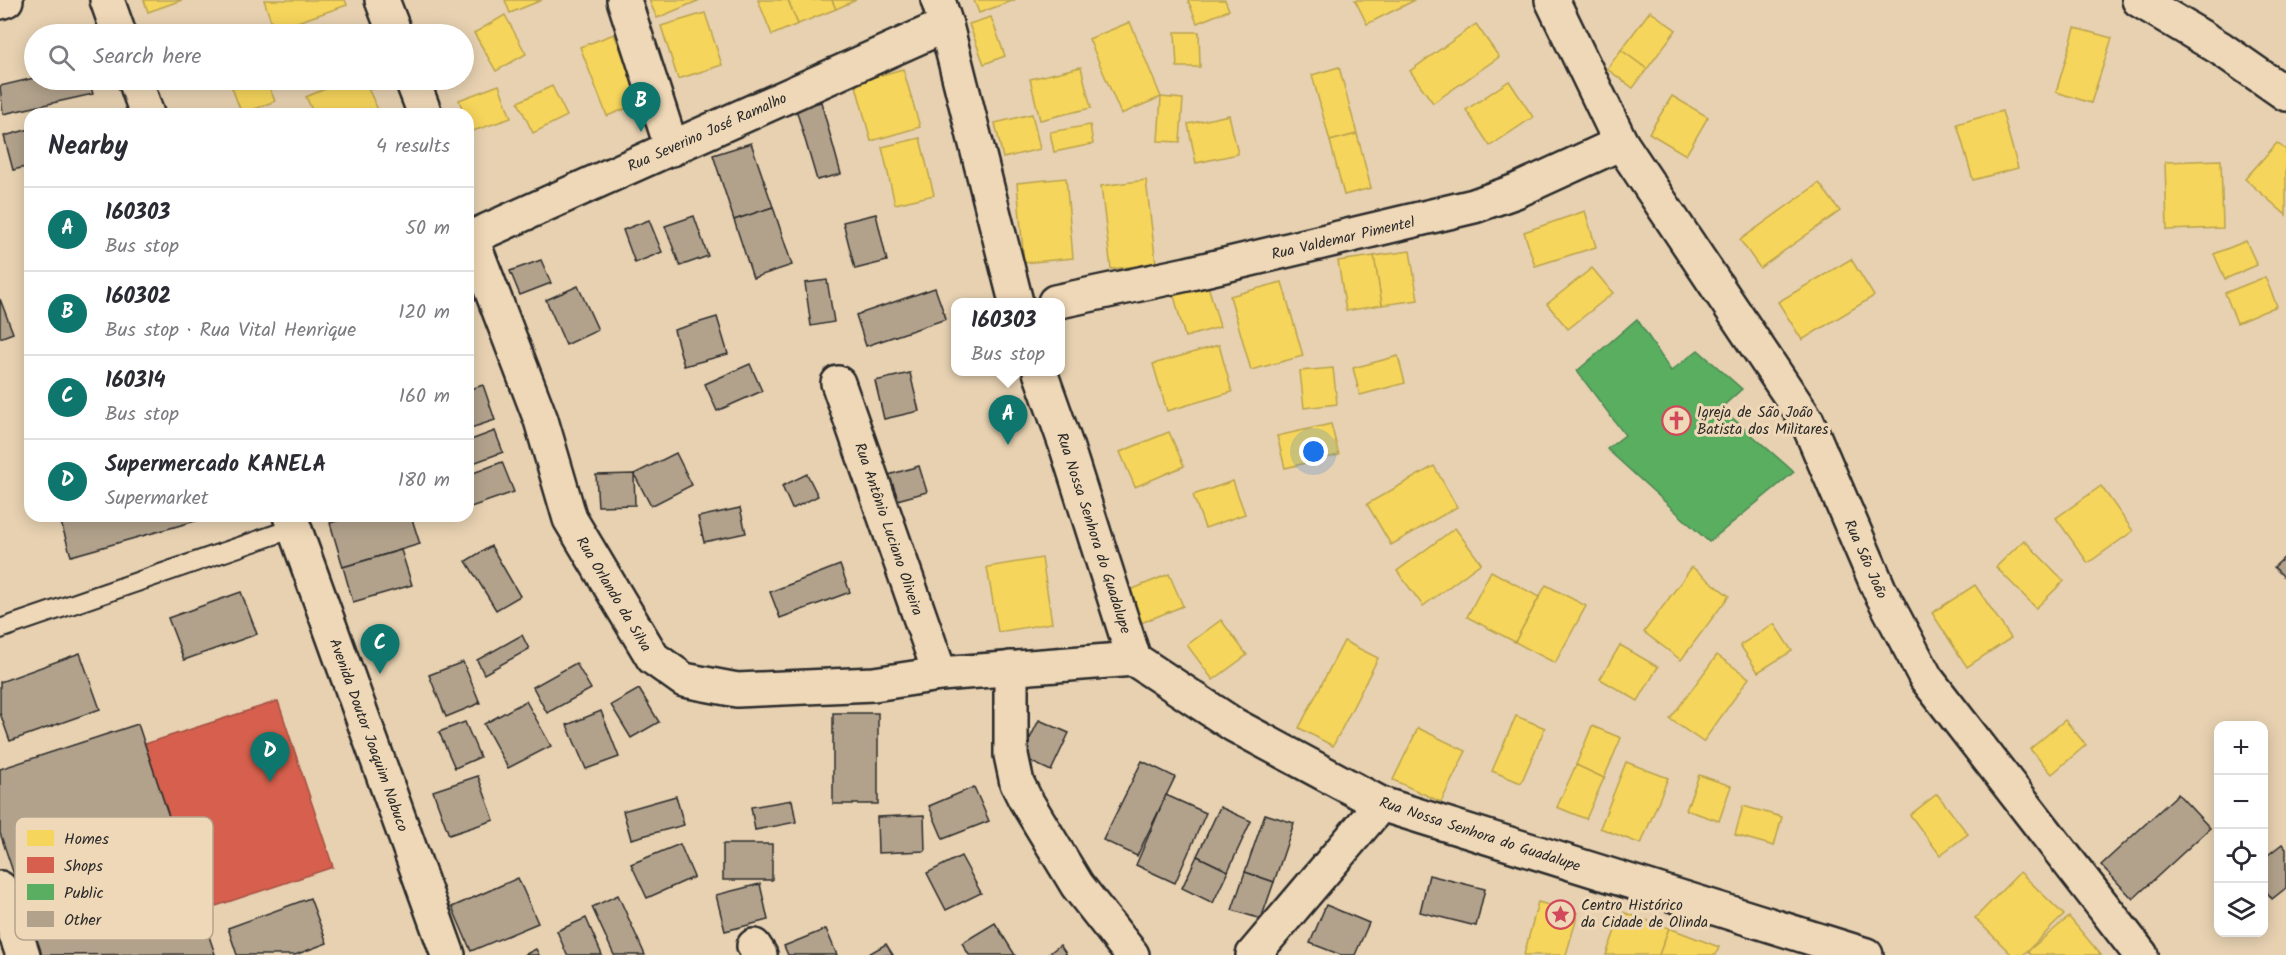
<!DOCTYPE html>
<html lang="en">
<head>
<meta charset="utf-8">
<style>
  body { margin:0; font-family:Kalam,sans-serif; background:#f2f2f3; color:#2b2b33 }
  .controls { position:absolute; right:18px; bottom:18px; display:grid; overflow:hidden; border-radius:12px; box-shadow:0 3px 15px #0003 }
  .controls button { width:54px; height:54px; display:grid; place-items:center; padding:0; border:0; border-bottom:2px solid #e1e1e2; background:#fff; color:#2b2b33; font:30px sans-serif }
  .you { position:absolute; left:1314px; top:452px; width:21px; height:21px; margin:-15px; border:4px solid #fff; border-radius:50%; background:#1a73e8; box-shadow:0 0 0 9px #1a73e833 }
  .badge { display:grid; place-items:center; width:39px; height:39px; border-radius:50%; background:#0f766e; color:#fff; font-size:20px; font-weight:700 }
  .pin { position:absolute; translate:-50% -50px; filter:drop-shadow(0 2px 3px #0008) }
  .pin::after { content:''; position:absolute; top:32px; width:21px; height:18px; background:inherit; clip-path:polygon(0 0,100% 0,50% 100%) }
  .popup { position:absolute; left:951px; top:298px; width:114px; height:78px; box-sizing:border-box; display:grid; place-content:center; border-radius:12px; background:#fff; filter:drop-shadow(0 2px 4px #0005); font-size:20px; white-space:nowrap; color:#7c7c81 }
  .popup b { font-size:22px; color:#2b2b33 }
  .popup::after { content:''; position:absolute; left:50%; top:100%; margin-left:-12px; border:12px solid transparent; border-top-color:#fff }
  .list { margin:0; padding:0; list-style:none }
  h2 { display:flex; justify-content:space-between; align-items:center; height:78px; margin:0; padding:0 24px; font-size:26px }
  h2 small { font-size:20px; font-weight:400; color:#7c7c81 }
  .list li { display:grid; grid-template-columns:39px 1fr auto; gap:18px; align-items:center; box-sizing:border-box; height:84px; padding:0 24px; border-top:2px solid #e1e1e2 }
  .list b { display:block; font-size:22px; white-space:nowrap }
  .list p { margin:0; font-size:20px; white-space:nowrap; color:#7c7c81 }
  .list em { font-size:20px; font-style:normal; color:#7c7c81 }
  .icon { flex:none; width:33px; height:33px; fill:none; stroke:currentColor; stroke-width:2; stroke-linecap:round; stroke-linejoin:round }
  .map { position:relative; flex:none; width:2286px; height:955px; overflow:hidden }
  .search { position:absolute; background:#fff; box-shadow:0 3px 15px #0003; left:24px; top:24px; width:450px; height:66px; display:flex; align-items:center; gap:15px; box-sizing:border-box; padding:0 21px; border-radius:33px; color:#7c7c81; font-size:22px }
  .panel { position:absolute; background:#fff; box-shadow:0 3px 15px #0003; left:24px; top:108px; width:450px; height:414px; border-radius:18px }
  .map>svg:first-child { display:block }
  .homes { fill:#f6d55c; stroke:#b9a24d; stroke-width:1.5 }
  .shops { fill:#d6604d; stroke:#a35043; stroke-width:1.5 }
  .public { fill:#5aae61; stroke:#4c8751; stroke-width:1.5 }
  .building { fill:#b2a28c; stroke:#2b2b2b; stroke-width:1.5 }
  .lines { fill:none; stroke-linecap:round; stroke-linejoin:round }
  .service-casing { stroke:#2b2b2b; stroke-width:22 }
  .minor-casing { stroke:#2b2b2b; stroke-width:38 }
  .tertiary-casing { stroke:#2b2b2b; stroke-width:38 }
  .secondary-casing { stroke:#2b2b2b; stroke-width:38 }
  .service { stroke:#efd8b7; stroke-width:18 }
  .minor { stroke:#efd8b7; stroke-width:33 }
  .tertiary { stroke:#efd8b7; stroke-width:33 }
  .secondary { stroke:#efd8b7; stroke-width:33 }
  .labels { text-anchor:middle; stroke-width:6; stroke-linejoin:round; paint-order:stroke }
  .street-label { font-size:15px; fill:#2b2b2b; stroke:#efd8b7 }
  .poi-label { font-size:15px; fill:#2b2b2b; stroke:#efd8b7; text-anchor:start }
  .key { fill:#efd8b7; stroke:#b4a48d; stroke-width:1.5 }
  .key-label { font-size:16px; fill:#2b2b2b }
</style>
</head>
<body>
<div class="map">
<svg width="2286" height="955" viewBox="0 0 2286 955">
  <rect width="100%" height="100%" fill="#e7d1b1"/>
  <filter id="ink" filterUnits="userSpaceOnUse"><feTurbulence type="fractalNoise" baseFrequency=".0167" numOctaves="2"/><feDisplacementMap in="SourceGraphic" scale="12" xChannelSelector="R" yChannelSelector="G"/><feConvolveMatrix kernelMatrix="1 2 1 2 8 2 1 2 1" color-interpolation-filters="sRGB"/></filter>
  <g filter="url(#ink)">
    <g class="homes">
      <polygon points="144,0 182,0 148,12"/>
      <polygon points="264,0 345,0 347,5 274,30"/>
      <polygon points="505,0 542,0 510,13"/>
      <polygon points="649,0 700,0 657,18"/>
      <polygon points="758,0 788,0 798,24 772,35"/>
      <polygon points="788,0 832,0 836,9 798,24"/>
      <polygon points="832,0 856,0 836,9"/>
      <polygon points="974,0 1015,0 979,13"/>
      <polygon points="1188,0 1225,0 1229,10 1197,23"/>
      <polygon points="1355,0 1415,0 1367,24"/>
      <polygon points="1650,11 1676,30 1647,69 1621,50"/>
      <polygon points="705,13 722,65 678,79 661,26"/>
      <polygon points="505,15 526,54 496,71 474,33"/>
      <polygon points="991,17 1005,56 984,64 969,24"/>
      <polygon points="1130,22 1161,97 1121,114 1089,39"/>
      <polygon points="1476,24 1499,57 1433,103 1410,71"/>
      <polygon points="2075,28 2112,38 2091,103 2056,92"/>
      <polygon points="1175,32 1199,32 1200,67 1177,67"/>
      <polygon points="614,34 642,102 607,116 580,47"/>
      <polygon points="1621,50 1647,69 1633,88 1607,69"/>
      <polygon points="1081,67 1091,108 1040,120 1030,79"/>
      <polygon points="1339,67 1357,134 1330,141 1312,75"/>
      <polygon points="903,69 920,127 871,141 855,82"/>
      <polygon points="229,80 266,80 275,101 242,114"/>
      <polygon points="346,80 364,80 380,114 314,114 306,97"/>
      <polygon points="1509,81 1533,117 1490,146 1466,110"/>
      <polygon points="499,85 511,118 470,132 468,114 464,114 459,100"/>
      <polygon points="552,86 567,116 533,133 518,102"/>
      <polygon points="1672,96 1708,117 1686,155 1649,133"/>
      <polygon points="1161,97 1183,99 1180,142 1158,141"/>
      <polygon points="2002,111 2018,168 1973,180 1957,124"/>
      <polygon points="1032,114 1040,149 1003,158 995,123"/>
      <polygon points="1229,115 1238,154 1196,163 1188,124"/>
      <polygon points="1090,125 1093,144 1054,152 1050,132"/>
      <polygon points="1357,134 1371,188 1344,195 1330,141"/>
      <polygon points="920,138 934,195 895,204 882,147"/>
      <polygon points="2277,143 2286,150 2286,215 2245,179"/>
      <polygon points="2221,160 2223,228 2167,230 2165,162"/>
      <polygon points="1066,178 1073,258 1024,263 1017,183"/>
      <polygon points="1146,180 1156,264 1111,269 1101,186"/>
      <polygon points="1819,183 1840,211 1760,268 1740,240"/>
      <polygon points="1585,211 1596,247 1535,266 1524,232"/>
      <polygon points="2246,241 2257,265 2225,279 2214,254"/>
      <polygon points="1410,251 1418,300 1382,305 1374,256"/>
      <polygon points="1374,256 1382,305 1346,311 1338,261"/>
      <polygon points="1851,259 1874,296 1802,340 1778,302"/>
      <polygon points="1592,268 1613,293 1568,329 1547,304"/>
      <polygon points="2265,277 2277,306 2237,323 2225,293"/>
      <polygon points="1207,282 1220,327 1185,337 1173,292"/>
      <polygon points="1282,282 1303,356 1251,370 1230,296"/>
      <polygon points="1219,345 1232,392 1167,411 1153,364"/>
      <polygon points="1398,356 1405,383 1360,395 1353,368"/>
      <polygon points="1333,368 1337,404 1304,408 1300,371"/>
      <polygon points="1331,424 1339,455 1285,468 1277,436"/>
      <polygon points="1169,432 1184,466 1135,487 1120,452"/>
      <polygon points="1434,466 1457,507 1391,545 1367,504"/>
      <polygon points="1233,481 1245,514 1205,528 1193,495"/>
      <polygon points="2101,486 2133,531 2088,563 2056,518"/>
      <polygon points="1455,528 1481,563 1423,606 1397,571"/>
      <polygon points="2024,540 2064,581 2036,608 1996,567"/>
      <polygon points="1042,558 1052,623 998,632 987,567"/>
      <polygon points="1692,567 1729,596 1681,660 1644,632"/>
      <polygon points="1491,571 1539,597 1515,642 1467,617"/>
      <polygon points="1169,574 1183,606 1141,623 1128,591"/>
      <polygon points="1546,585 1586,606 1555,663 1515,642"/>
      <polygon points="1975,585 2011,638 1967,667 1932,613"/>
      <polygon points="1221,620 1247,655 1213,680 1187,645"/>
      <polygon points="1774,624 1792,651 1758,672 1740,645"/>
      <polygon points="1344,641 1378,658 1333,746 1299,728"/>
      <polygon points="1620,645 1658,667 1638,701 1600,679"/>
      <polygon points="1717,655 1749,678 1703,742 1670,719"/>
      <polygon points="1516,716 1545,728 1521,783 1492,771"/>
      <polygon points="2065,720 2086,745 2052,774 2030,749"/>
      <polygon points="1592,726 1621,738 1604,778 1576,765"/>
      <polygon points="1418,728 1466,751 1441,802 1393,780"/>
      <polygon points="1626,762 1668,778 1641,844 1600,828"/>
      <polygon points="1576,765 1604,778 1586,819 1557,807"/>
      <polygon points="1699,775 1731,786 1719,821 1686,810"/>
      <polygon points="1937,794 1968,834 1940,855 1910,815"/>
      <polygon points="1743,806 1782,817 1774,846 1735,835"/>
      <polygon points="2020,872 2064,915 2023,955 2012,955 1975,918"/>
      <polygon points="1538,902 1578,913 1566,955 1524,955"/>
      <polygon points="1622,912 1669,928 1659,955 1606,955"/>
      <polygon points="2069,917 2101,955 2031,955 2028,951"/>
      <polygon points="1669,928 1719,947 1716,955 1659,955"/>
    </g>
    <polygon class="shops" points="278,701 333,867 201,911 145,744"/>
    <polygon class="public" points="1637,319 1671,371 1698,350 1742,389 1721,408 1794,472 1709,542 1607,449 1625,435 1577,371"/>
    <g class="building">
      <polygon points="34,78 89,80 93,94 3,114 0,86"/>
      <polygon points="821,102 841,174 817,180 796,109"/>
      <polygon points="30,129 30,166 13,170 4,136"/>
      <polygon points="751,143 773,207 734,220 713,155"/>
      <polygon points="773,207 792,265 753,278 734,220"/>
      <polygon points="876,214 887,261 855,269 843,222"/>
      <polygon points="694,216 708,256 680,266 665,226"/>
      <polygon points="649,220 662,252 635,263 623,230"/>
      <polygon points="541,260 551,283 520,295 510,271"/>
      <polygon points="827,280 834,322 811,326 805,283"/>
      <polygon points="578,286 598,330 566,345 546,300"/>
      <polygon points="935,288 946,319 866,346 856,315"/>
      <polygon points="0,299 13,333 0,338"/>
      <polygon points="717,317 728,354 684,366 674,330"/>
      <polygon points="750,364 762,391 717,411 705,384"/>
      <polygon points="910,373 919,411 884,419 875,381"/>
      <polygon points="483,385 495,420 468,429 468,390"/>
      <polygon points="495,431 503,452 468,465 468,441"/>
      <polygon points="676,453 692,485 651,506 634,474"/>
      <polygon points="502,462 514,492 468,508 468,475"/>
      <polygon points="919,466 927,492 893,501 885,476"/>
      <polygon points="634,474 635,505 598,506 596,475"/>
      <polygon points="807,474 818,496 792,509 782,486"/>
      <polygon points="740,508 746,533 704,542 698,517"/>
      <polygon points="59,516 213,516 71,556"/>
      <polygon points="353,516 411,516 420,544 343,567 330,523"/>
      <polygon points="491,546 520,596 496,610 466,561"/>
      <polygon points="401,550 412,585 353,602 343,567"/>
      <polygon points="2286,556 2286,579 2274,567"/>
      <polygon points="840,565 850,592 780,618 770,592"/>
      <polygon points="241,592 257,634 184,660 168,618"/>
      <polygon points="522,635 529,649 484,674 477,660"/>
      <polygon points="80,653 100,709 10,741 0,713 0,682"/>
      <polygon points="463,662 480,703 446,717 429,675"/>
      <polygon points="576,663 591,689 547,713 533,687"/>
      <polygon points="639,689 659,722 631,738 611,705"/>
      <polygon points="526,701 551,746 508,768 484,724"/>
      <polygon points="601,711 619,757 586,769 567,725"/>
      <rect x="833" y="713" width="45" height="91"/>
      <polygon points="1039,720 1069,733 1051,771 1021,757"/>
      <polygon points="465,722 480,757 455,768 439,732"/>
      <polygon points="138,724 215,954 41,955 0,833 0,769"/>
      <polygon points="1142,761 1175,777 1137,856 1103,840"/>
      <polygon points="478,776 494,820 449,835 433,791"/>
      <polygon points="974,787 989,821 943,839 929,806"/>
      <polygon points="2178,794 2210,828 2133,899 2101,865"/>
      <polygon points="1166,795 1206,813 1175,883 1136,865"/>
      <polygon points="676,796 684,825 631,839 623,811"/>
      <polygon points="792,800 796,822 755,830 751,807"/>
      <polygon points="1220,807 1251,821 1228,871 1197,856"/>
      <polygon points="1265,814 1294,823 1274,882 1245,872"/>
      <polygon points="924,815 925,851 878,853 877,817"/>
      <polygon points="680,844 694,877 647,898 631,864"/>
      <rect x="723" y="844" width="49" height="36"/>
      <polygon points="2282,844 2286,849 2286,888 2272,899 2264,888 2264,858"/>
      <polygon points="961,856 981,893 946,910 927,873"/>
      <polygon points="1197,856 1228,871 1213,903 1182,888"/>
      <polygon points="1245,872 1274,882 1261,919 1232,910"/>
      <polygon points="1429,875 1485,889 1476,926 1420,912"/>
      <polygon points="518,878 538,923 471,951 452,907"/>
      <polygon points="760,884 768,920 725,931 716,895"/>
      <polygon points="618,895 645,955 614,955 592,907"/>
      <polygon points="310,898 327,943 295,955 237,955 228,928"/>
      <polygon points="1326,905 1369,923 1355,955 1341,955 1310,943"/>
      <polygon points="586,918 602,955 567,955 557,931"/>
      <polygon points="995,923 1015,955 969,955 962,943"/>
      <polygon points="826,929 837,955 788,955 784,946"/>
      <polygon points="886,944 893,955 867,955"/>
      <polygon points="1060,945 1067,955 1047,955"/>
      <polygon points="536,949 539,955 524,955"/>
    </g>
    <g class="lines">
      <defs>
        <polyline id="service" points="0,629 294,528"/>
        <g id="minor">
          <polyline points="382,0 395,34"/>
          <polyline points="624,0 672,149"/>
          <polyline points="938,0 946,25"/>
          <polyline points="2139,0 2220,48 2286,94"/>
          <polyline points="0,2 6,0"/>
          <polyline points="412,80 425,114"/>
          <polyline points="1055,302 1187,274 1474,206 1516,191 1621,143"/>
          <polyline points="838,383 940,674"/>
          <polyline points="1011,668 1011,755 1017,783 1025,799 1077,885 1132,955"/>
          <polyline points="0,888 23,955"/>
          <polyline points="754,946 760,955"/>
          <polyline points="1253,955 1381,804"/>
        </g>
        <g id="tertiary">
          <polyline points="1552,0 1621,143 1807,421 1879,589 1926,678 2141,955"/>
          <polyline points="471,237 541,420 570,519 653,658 684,680 737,690 874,684 940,674 1134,659"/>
          <polyline points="468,239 946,25 1016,302"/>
          <polyline points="1040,372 1066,445 1134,659 1234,725 1381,804 1866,955"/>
        </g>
        <g id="secondary">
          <polyline points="107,0 119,34"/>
          <polyline points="135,80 147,114"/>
          <polyline points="290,516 448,955"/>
        </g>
      </defs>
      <use href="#service" class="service-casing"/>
      <use href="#minor" class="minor-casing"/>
      <use href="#tertiary" class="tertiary-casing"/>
      <use href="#secondary" class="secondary-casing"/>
      <use href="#service" class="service"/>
      <use href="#minor" class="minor"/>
      <use href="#tertiary" class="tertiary"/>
      <use href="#secondary" class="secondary"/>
    </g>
  </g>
  <defs>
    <symbol id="church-ring" viewBox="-11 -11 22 22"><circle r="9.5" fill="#efd8b7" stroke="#d1495b" stroke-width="1.5"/><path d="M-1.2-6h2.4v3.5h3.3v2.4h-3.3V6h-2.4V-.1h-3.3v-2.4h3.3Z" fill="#d1495b"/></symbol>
    <symbol id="sight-ring" viewBox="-11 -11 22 22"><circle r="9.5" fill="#efd8b7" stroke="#d1495b" stroke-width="1.5"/><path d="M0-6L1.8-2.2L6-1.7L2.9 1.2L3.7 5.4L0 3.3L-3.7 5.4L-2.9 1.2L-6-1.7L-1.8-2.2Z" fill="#d1495b"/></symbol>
  </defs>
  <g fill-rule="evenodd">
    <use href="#church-ring" x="1660" y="404" width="33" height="33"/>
    <use href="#sight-ring" x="1544" y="898" width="33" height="33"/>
  </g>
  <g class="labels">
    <g class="street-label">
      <text transform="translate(707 132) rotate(-24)" y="5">Rua Severino José Ramalho</text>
      <text transform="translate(1343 238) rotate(-13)" y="5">Rua Valdemar Pimentel</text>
      <text transform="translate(889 529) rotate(71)" y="5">Rua Antônio Luciano Oliveira</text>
      <text transform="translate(1094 533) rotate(72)" y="5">Rua Nossa Senhora do Guadalupe</text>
      <text transform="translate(1866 559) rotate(66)" y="5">Rua São João</text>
      <text transform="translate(614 594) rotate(59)" y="5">Rua Orlando da Silva</text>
      <text transform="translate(369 735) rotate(70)" y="5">Avenida Doutor Joaquim Nabuco</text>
      <text transform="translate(1480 834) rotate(18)" y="5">Rua Nossa Senhora do Guadalupe</text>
    </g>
    <g class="poi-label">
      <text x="1697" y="417">Igreja de São João<tspan x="1697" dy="17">Batista dos Militares</tspan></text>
      <text x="1581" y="910">Centro Histórico<tspan x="1581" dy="17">da Cidade de Olinda</tspan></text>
    </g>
  </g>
  <rect x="15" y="817" width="198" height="123" rx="9" class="key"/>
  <rect x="27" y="830" width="27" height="16" fill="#f6d55c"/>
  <rect x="27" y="857" width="27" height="16" fill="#d6604d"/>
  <rect x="27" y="884" width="27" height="16" fill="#5aae61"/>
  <rect x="27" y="911" width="27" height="16" fill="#b2a28c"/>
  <g class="key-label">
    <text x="64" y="844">Homes</text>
    <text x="64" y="871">Shops</text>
    <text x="64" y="898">Public</text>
    <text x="64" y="925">Other</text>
  </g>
</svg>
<div class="controls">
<button>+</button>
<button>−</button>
<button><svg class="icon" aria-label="locate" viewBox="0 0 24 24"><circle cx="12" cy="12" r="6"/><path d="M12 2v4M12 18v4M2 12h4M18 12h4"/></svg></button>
<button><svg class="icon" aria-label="layers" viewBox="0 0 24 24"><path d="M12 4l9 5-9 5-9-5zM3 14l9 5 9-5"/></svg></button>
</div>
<div class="you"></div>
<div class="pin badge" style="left:1008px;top:445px">A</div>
<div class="popup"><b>160303</b>Bus stop</div>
<div class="pin badge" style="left:641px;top:132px">B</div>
<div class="pin badge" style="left:380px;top:674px">C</div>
<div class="pin badge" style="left:270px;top:782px">D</div>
<div class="search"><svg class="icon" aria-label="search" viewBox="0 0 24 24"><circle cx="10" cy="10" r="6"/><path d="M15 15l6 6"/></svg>Search here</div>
<section class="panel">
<h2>Nearby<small>4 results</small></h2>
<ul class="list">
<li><span class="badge">A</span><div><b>160303</b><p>Bus stop</p></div><em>50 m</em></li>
<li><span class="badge">B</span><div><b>160302</b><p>Bus stop · Rua Vital Henrique</p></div><em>120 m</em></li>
<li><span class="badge">C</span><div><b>160314</b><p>Bus stop</p></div><em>160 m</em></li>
<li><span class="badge">D</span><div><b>Supermercado KANELA</b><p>Supermarket</p></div><em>180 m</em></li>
</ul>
</section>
</div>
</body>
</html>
